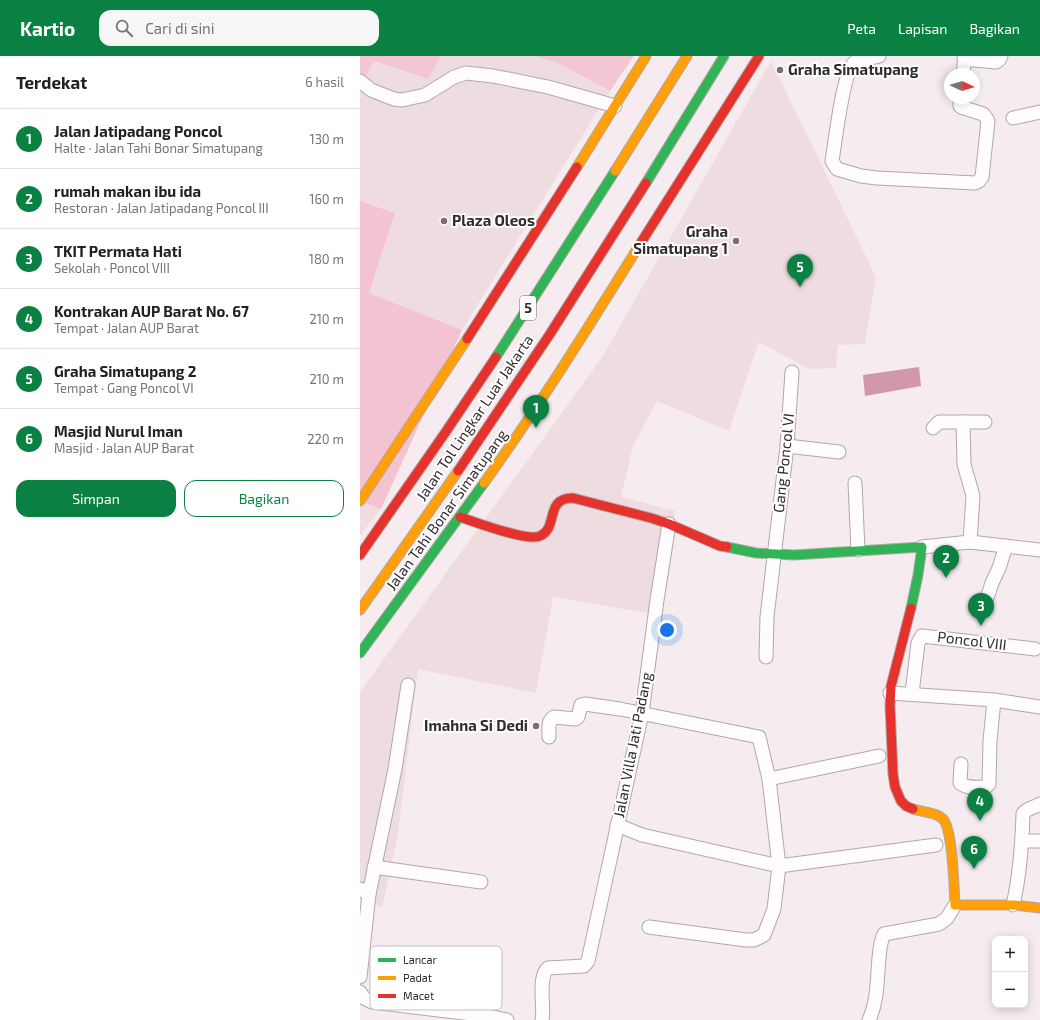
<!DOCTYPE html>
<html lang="id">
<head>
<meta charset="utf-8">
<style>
  body { margin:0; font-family:"Exo 2",sans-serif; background:#f6f6f6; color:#202124 }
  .controls { position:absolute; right:12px; bottom:12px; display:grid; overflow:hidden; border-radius:8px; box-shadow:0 2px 10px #0003 }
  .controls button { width:36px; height:36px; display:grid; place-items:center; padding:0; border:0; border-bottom:1px solid #e0e0e0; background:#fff; color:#202124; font:20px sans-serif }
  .compass { position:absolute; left:584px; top:12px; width:36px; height:36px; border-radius:50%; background:#fff; box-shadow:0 2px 10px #0003; rotate:94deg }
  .you { position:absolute; left:307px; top:574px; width:14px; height:14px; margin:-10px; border:3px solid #fff; border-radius:50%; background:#1a73e8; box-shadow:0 0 0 6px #1a73e833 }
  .badge { display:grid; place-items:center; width:26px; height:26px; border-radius:50%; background:#0b8043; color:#fff; font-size:13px; font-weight:700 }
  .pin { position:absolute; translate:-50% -33px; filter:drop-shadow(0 1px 2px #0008) }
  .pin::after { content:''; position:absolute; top:21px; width:14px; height:12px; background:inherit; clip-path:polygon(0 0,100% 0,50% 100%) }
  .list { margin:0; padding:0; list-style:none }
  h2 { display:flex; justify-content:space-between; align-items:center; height:52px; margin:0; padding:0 16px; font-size:17px }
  h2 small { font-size:13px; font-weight:400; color:#757577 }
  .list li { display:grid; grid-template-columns:26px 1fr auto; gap:12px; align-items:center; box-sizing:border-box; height:60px; padding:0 16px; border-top:1px solid #e0e0e0 }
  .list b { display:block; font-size:15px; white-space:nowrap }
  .list p { margin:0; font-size:13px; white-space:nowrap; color:#757577 }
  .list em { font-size:13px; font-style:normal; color:#757577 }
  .actions { display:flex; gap:8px; padding:12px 16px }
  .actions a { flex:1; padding:9px 0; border:1px solid #0b8043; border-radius:12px; text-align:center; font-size:14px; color:#0b8043 }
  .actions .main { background:#0b8043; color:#fff }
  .icon { flex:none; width:22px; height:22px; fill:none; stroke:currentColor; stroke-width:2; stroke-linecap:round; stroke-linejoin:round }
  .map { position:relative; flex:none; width:680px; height:964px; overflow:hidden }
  header { display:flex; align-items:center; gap:24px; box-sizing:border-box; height:56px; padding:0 20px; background:#0b8043; color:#fff }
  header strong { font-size:19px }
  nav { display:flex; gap:22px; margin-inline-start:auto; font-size:14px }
  .search { width:280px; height:36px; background:#f6f6f6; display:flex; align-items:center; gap:10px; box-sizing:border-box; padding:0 14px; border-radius:12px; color:#757577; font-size:15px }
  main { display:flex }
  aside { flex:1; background:#fff }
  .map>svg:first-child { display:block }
  .built { fill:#efdce1 }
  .green { fill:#f3c6d4 }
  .forest { fill:#f4c3d2 }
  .water { fill:#d098aa }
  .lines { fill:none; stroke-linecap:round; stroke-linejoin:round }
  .street-casing { stroke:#b0a8aa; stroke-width:15 }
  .fast-casing { stroke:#b0a8aa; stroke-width:11 }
  .slow-casing { stroke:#b0a8aa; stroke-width:11 }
  .jam-casing { stroke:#b0a8aa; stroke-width:11 }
  .street { stroke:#fefcfc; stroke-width:13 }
  .fast { stroke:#30b455; stroke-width:9 }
  .slow { stroke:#ff9f0a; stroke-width:9 }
  .jam { stroke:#e5322d; stroke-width:9 }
  .poi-dot { fill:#776f71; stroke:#fff; stroke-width:1.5 }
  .labels { text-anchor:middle; stroke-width:4; stroke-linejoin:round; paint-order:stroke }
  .shield { fill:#fff; stroke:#706b6d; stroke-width:1 }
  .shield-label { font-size:14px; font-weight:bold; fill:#332c2e }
  .poi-label { font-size:15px; font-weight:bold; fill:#332c2e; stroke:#fff; text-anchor:start }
  .street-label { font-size:15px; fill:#332c2e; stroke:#fff }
  .key { fill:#fff; stroke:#c2c0c0; stroke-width:1 }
  .key-label { font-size:11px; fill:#332c2e }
</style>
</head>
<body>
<header>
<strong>Kartio</strong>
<div class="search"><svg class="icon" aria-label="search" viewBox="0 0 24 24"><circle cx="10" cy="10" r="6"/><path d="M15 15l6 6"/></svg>Cari di sini</div>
<nav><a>Peta</a><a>Lapisan</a><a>Bagikan</a></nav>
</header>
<main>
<aside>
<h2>Terdekat<small>6 hasil</small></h2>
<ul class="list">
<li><span class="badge">1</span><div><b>Jalan Jatipadang Poncol</b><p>Halte · Jalan Tahi Bonar Simatupang</p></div><em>130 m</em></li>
<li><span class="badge">2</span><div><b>rumah makan ibu ida</b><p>Restoran · Jalan Jatipadang Poncol III</p></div><em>160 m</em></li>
<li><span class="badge">3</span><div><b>TKIT Permata Hati</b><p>Sekolah · Poncol VIII</p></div><em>180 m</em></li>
<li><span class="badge">4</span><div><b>Kontrakan AUP Barat No. 67</b><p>Tempat · Jalan AUP Barat</p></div><em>210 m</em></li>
<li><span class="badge">5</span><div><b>Graha Simatupang 2</b><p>Tempat · Gang Poncol VI</p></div><em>210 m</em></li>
<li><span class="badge">6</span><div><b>Masjid Nurul Iman</b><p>Masjid · Jalan AUP Barat</p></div><em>220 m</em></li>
</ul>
<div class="actions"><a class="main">Simpan</a><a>Bagikan</a></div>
</aside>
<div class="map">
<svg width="680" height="964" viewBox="0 0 680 964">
  <rect width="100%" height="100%" fill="#f6ebee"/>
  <g class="built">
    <polygon points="81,0 174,0 198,7 250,35 102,274 9,237 35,157 0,145 0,31 14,5 68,23"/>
    <polygon points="411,5 516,221 505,288 478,289 476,312 449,313 399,286 369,375 297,345 273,390 261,441 315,455 293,558 193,541 176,637 58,613 38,777 22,852 0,841 0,636 243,300"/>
    <polygon points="0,445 21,453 0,479"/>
  </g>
  <g class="green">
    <polygon points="0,0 81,0 68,23 14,5 4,24 0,24"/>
    <polygon points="174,0 274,0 250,35 198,7"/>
  </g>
  <polygon class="forest" points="0,145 35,157 9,237 102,274 21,453 0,445"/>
  <polygon class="water" points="559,311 561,330 505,340 503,319"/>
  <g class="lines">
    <defs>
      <g id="street">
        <path d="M 519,0 C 512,2 501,3 495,6 C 483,14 475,88 472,105 L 477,113 L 501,120 L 517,122 L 615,127 L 619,125 L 622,121 L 628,65 L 625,60 L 623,58 L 601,51 L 600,50 L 600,42"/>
        <polyline points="604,3 636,6 639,4 641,0"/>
        <polyline points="603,18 605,0"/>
        <polyline points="0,25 11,34 34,43 42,44 65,39 94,21 106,17 133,20 188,31 255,50"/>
        <polyline points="653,62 680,56"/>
        <polyline points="603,366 625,366"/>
        <polyline points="573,372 579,366 603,366 604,408 613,440 610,486"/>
        <polyline points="427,390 479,396"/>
        <polyline points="495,427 498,494"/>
        <polyline points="562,491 610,486 680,494"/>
        <polyline points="627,542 632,527 639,512 646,490"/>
        <polyline points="406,601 407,561 427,390 432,316"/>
        <polyline points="530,637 634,644 680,651"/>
        <polyline points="552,638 558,587 562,580 675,593"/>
        <path d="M 189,681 C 189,674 187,665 194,661 L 215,663 L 218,661 L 221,649 L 225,648 L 260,653 L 399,681 L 409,723 L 419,810 L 414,853 L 404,879 L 394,884 L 386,884 L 289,871"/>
        <path d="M 601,708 L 600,727 C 608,733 617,731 626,731 L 629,728 L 630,685 L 634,644"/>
        <polyline points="409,723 519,700"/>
        <polyline points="257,769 282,779 419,810 576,789"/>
        <polyline points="662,785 680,785"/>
        <polyline points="14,811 121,826"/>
        <polyline points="0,833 9,838 0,921"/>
        <polyline points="9,838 35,713 48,629"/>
        <path d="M 653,849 C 660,819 662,789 663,758 C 666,752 674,752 680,748"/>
        <polyline points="0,936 4,942 12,946 128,960 147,964"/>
        <path d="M 182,964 C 185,951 177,921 188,912 L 224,910 L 228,905 L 282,657 L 297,544 L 309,468"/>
        <path d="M 509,964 C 518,944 517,923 519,902 C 520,894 520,886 524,878 L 579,868 L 587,862 L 595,849"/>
      </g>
      <g id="fast">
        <polyline points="286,127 364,0"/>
        <polyline points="136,301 255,115"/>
        <polyline points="367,491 396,497 434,499 562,491 558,519 551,552"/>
        <polyline points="0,597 124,427"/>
      </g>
      <g id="slow">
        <polyline points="217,111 286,0"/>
        <polyline points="255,115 327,0"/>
        <path d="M 124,427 C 180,349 231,267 282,185"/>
        <polyline points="0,445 107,283"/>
        <polyline points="0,554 98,415"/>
        <path d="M 553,753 C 562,756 576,756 583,763 C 593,774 594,832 595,849 L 653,849 L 680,852"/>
      </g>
      <g id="jam">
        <polyline points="282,185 399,0"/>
        <polyline points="107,283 217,111"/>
        <polyline points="98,415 190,278 286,127"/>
        <path d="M 100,461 C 115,466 168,486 180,480 C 199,472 184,442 213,442 L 291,462 L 309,468 L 360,490 L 367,491"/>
        <polyline points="0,499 85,377 136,301"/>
        <polyline points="551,552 531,630 530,650 533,718 535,731 541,745 546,750 553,753"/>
      </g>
    </defs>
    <use href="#street" class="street-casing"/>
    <use href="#fast" class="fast-casing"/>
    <use href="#slow" class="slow-casing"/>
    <use href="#jam" class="jam-casing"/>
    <use href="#street" class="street"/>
    <use href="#fast" class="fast"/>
    <use href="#slow" class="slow"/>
    <use href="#jam" class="jam"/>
  </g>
  <g class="poi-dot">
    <circle cx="420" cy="14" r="4"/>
    <circle cx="84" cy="165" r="4"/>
    <circle cx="376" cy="185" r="4"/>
    <circle cx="176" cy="670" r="4"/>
  </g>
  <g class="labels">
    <rect class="shield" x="160" y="240" width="16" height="24" rx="3"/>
    <g class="shield-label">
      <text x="168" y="257">5</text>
    </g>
    <g class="poi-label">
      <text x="428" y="19">Graha Simatupang</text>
      <text x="92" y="170">Plaza Oleos</text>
      <text x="368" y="181" text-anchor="end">Graha<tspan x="368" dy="17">Simatupang 1</tspan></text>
      <text x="168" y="675" text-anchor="end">Imahna Si Dedi</text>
    </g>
    <g class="street-label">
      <text transform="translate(115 362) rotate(-56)" y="5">Jalan Tol Lingkar Luar Jakarta</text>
      <text transform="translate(424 407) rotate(-84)" y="5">Gang Poncol VI</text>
      <text transform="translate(87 454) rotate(-54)" y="5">Jalan Tahi Bonar Simatupang</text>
      <text transform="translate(612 585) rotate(7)" y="5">Poncol VIII</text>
      <text transform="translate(273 689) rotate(-79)" y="5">Jalan Villa Jati Padang</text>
    </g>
  </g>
  <rect x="10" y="890" width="132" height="64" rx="6" class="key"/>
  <rect x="18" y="902" width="18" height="4" fill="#30b455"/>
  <rect x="18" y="920" width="18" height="4" fill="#ff9f0a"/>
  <rect x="18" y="938" width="18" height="4" fill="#e5322d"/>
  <g class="key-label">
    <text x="43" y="908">Lancar</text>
    <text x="43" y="926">Padat</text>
    <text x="43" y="944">Macet</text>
  </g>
</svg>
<div class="controls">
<button>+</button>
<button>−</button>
</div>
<svg class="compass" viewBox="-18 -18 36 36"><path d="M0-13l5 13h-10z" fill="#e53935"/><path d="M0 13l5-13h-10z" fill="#757577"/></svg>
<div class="you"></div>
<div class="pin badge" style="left:176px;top:372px">1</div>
<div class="pin badge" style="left:586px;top:522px">2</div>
<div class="pin badge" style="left:621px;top:570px">3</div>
<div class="pin badge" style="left:620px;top:765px">4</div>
<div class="pin badge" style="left:440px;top:231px">5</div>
<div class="pin badge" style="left:614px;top:813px">6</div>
</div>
</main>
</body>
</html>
